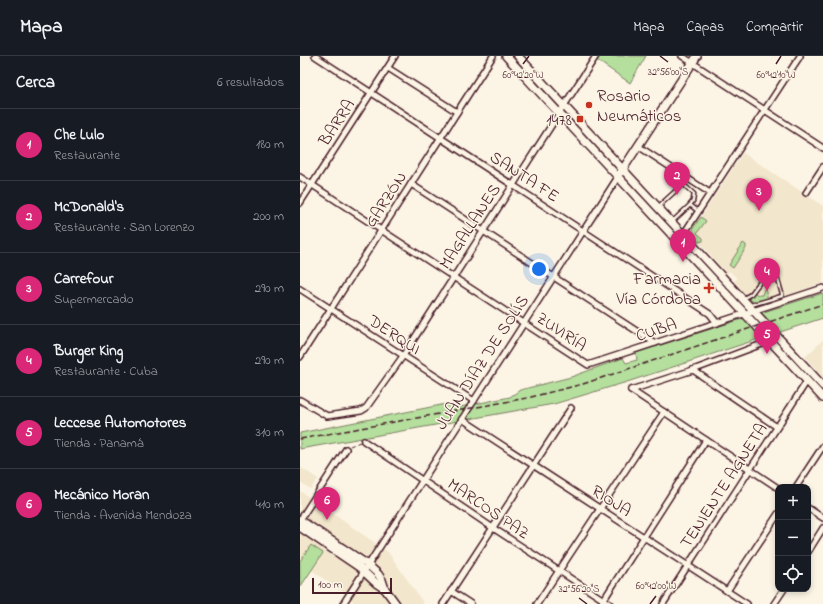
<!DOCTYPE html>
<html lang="es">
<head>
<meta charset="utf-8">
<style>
  body { margin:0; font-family:"Indie Flower",sans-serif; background:#20242c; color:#f1f3f6 }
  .controls { position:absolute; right:12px; bottom:12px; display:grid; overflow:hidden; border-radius:8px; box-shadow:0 2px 6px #0003 }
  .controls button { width:36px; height:36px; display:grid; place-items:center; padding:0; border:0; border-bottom:1px solid #363941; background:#171b24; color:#f1f3f6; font:20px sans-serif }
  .scale { position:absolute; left:12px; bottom:10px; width:80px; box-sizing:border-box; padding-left:4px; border:2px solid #4a1f2b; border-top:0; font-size:11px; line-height:14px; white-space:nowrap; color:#4a1f2b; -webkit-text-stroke:3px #fcf5e5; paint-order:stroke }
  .you { position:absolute; left:239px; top:213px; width:14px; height:14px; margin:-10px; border:3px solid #fff; border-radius:50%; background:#1a73e8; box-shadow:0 0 0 6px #1a73e833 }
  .badge { display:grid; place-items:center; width:26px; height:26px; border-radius:50%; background:#db2777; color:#fff; font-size:13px; font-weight:700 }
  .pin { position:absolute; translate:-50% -33px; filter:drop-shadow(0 1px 2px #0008) }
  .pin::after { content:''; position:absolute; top:21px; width:14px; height:12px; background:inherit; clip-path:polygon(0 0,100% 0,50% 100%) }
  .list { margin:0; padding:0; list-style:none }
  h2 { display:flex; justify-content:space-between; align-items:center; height:52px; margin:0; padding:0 16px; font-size:17px }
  h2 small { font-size:13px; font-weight:400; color:#9ea1a6 }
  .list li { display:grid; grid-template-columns:26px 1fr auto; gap:12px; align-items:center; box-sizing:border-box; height:72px; padding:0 16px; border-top:1px solid #363941 }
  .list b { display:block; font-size:15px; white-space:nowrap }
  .list p { margin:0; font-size:13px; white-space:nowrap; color:#9ea1a6 }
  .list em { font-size:13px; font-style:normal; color:#9ea1a6 }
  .icon { flex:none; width:22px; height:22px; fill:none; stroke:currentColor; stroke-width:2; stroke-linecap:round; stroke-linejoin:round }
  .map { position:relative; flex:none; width:523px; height:548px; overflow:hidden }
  header { display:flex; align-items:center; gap:24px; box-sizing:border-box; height:56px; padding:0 20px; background:#171b24; border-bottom:1px solid #363941 }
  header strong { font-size:19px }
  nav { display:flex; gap:22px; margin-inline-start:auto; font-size:14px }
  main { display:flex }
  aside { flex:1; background:#171b24 }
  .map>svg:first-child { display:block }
  .built { fill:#f2e6cc }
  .green { fill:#b4df9d; stroke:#7f7f64 }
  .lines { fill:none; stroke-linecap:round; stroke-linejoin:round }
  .service-casing { stroke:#4a1f2b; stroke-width:5.5 }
  .minor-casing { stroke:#4a1f2b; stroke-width:8 }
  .secondary-casing { stroke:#4a1f2b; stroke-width:10 }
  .path { stroke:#4a1f2b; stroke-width:1; stroke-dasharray:4 3; stroke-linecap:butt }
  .service { stroke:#fcf5e5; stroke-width:2.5 }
  .minor { stroke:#fcf5e5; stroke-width:5 }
  .secondary { stroke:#fcf5e5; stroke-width:7 }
  .rail { stroke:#4a1f2b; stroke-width:1.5; stroke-dasharray:6 3; stroke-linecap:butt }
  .ticks { fill:none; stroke:#4a1f2b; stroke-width:1.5 }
  .poi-dot { fill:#c8321e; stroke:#fcf5e5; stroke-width:1.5 }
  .labels { text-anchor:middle; stroke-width:3; stroke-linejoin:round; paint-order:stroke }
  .poi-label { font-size:17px; fill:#4a1f2b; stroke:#fcf5e5; text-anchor:end }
  .street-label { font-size:17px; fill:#4a1f2b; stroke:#fcf5e5 }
  .ticks-label { font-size:10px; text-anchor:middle; fill:#4a1f2b; stroke:#fcf5e5; stroke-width:3; stroke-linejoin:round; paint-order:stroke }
</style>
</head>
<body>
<header>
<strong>Mapa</strong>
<nav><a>Mapa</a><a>Capas</a><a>Compartir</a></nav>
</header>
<main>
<aside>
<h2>Cerca<small>6 resultados</small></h2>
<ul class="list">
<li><span class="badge">1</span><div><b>Che Lulo</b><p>Restaurante</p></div><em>180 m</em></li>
<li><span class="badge">2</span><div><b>McDonald's</b><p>Restaurante · San Lorenzo</p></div><em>200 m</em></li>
<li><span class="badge">3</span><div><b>Carrefour</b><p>Supermercado</p></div><em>290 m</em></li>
<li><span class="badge">4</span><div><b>Burger King</b><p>Restaurante · Cuba</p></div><em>290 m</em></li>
<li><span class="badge">5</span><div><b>Leccese Automotores</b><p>Tienda · Panamá</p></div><em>310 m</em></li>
<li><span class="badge">6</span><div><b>Mecánico Moran</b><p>Tienda · Avenida Mendoza</p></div><em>410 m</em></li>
</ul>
</aside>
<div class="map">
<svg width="523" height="548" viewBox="0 0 523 548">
  <rect width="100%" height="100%" fill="#fcf5e5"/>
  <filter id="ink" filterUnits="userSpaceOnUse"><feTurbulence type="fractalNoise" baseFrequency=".025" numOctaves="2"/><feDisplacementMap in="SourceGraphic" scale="8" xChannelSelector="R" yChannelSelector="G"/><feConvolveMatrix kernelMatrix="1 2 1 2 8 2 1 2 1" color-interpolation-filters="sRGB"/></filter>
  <g filter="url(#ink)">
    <g class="built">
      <polygon points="443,97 523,150 523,227 456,250 434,225 437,222 429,215 427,218 393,179 393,173"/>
      <polygon points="523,284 523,321 505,301"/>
      <polygon points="0,411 18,423 11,433 0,426"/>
      <polygon points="0,435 88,496 124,548 55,548 48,540 0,506"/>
    </g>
    <g class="green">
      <polygon points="298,0 346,0 330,27 295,3"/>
      <path d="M 401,161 L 406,165 L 397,177 L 403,182 L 403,185 L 398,186 C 388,175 394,171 401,161 Z"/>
      <polygon points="443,187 446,189 446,192 433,212 429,209"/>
      <polygon points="464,233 465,233 468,243 458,246 452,245 449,242 454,236 458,239 462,239"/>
      <polygon points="523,237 523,262 327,326 254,348 0,393 0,377 146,348 160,351 210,341 220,334 271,321 323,302 326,307 337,304 336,297"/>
      <polygon points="11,489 23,497 1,530 0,529 0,505"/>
    </g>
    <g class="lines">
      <defs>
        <g id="service">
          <polyline points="390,149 398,155"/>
          <polyline points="358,151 383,128 394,138 393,145 390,149 373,165"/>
          <polyline points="444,242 451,238 463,222 476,217 482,238 482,240 451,249"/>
        </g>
        <g id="minor">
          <polyline points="15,0 410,258 417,267"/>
          <polyline points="382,0 523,92"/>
          <polyline points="88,12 157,56"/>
          <polyline points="338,90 410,137"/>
          <polyline points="0,121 288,309 523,232"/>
          <polyline points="111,128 355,287"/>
          <polyline points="506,137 523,111"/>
          <polyline points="0,147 95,0"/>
          <polyline points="383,179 500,0"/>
          <polyline points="0,233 174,345"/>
          <polyline points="0,301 193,0"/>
          <polyline points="393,314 477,371"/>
          <polyline points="331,334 478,432"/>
          <polyline points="331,334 393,314 470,285"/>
          <polyline points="0,344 27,360 61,355 66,352 103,300 296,0"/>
          <polyline points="162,363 447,548"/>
          <polyline points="64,385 193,472 310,548"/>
          <polyline points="496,431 523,390"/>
          <polyline points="508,452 523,462"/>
          <polyline points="0,464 46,393"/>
          <polyline points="508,496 523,472"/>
          <polyline points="151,535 171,548"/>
          <polyline points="427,535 478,458"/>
          <polyline points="43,548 318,121"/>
          <polyline points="143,548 271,352"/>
          <polyline points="237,548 364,356"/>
          <polyline points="301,548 406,384"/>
          <polyline points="363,548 507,325"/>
          <polyline points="474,548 484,533"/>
        </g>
        <g id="secondary">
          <polyline points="206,0 523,342"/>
          <polyline points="218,0 523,330"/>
          <polyline points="321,116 397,0"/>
          <polyline points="0,464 68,509 78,518 82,524 85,533 96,548"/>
          <polyline points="0,471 59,511 76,527 85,533"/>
        </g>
      </defs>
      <use href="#service" class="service-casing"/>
      <use href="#minor" class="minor-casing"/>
      <use href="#secondary" class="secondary-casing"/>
      <polyline class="path" points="50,390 60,386"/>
      <use href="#service" class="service"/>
      <use href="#minor" class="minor"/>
      <use href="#secondary" class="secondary"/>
      <polyline class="rail" points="0,383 227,342 283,328 523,248"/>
    </g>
  </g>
  <path class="ticks" d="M 360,0 L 368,6M 223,8 L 229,0M 476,8 L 481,0M 279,542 L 287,548M 350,548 L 356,540"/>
  <g class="poi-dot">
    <circle cx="289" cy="49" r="4"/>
    <rect x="276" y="59" width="8" height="8" rx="2"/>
    <path d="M407 226h4v4h4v4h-4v4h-4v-4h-4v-4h4z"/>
  </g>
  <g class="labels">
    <g class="poi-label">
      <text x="297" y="45" text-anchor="start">Rosario<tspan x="297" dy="20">Neumáticos</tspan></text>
      <text x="272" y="69">1478</text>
      <text x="401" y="228">Farmacia<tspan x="401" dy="20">Vía Córdoba</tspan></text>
    </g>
    <g class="street-label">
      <text transform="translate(36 66) rotate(-57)" y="6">BARRA</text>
      <text transform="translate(225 120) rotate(33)" y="6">SANTA FE</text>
      <text transform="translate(85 143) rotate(-57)" y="6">GARZÓN</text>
      <text transform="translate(169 170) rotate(-57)" y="6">MAGALLANES</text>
      <text transform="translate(356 273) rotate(-18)" y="6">CUBA</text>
      <text transform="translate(262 275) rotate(34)" y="6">ZUVIRÍA</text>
      <text transform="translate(95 278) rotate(33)" y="6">DERQUI</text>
      <text transform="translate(181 306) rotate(-57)" y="6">JUAN DÍAZ DE SOLÍS</text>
      <text transform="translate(423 429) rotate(-57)" y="6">TENIENTE AGNETA</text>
      <text transform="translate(312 444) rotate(33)" y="6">RIOJA</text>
      <text transform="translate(189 452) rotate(34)" y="6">MARCOS PAZ</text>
    </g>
  </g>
  <g class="ticks-label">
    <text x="368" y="19">32°56'00"S</text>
    <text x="223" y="22">60°42'20"W</text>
    <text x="476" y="22">60°42'10"W</text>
    <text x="356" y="533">60°42'00"W</text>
    <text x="279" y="536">32°56'20"S</text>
  </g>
</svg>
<div class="controls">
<button>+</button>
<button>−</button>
<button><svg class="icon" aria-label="locate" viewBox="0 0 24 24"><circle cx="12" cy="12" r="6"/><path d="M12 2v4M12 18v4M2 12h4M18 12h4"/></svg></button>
</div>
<div class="scale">100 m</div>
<div class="you"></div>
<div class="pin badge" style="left:383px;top:206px">1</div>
<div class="pin badge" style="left:377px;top:139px">2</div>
<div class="pin badge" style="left:459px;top:155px">3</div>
<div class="pin badge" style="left:467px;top:235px">4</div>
<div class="pin badge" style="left:467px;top:298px">5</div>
<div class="pin badge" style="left:27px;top:464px">6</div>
</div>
</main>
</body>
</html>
